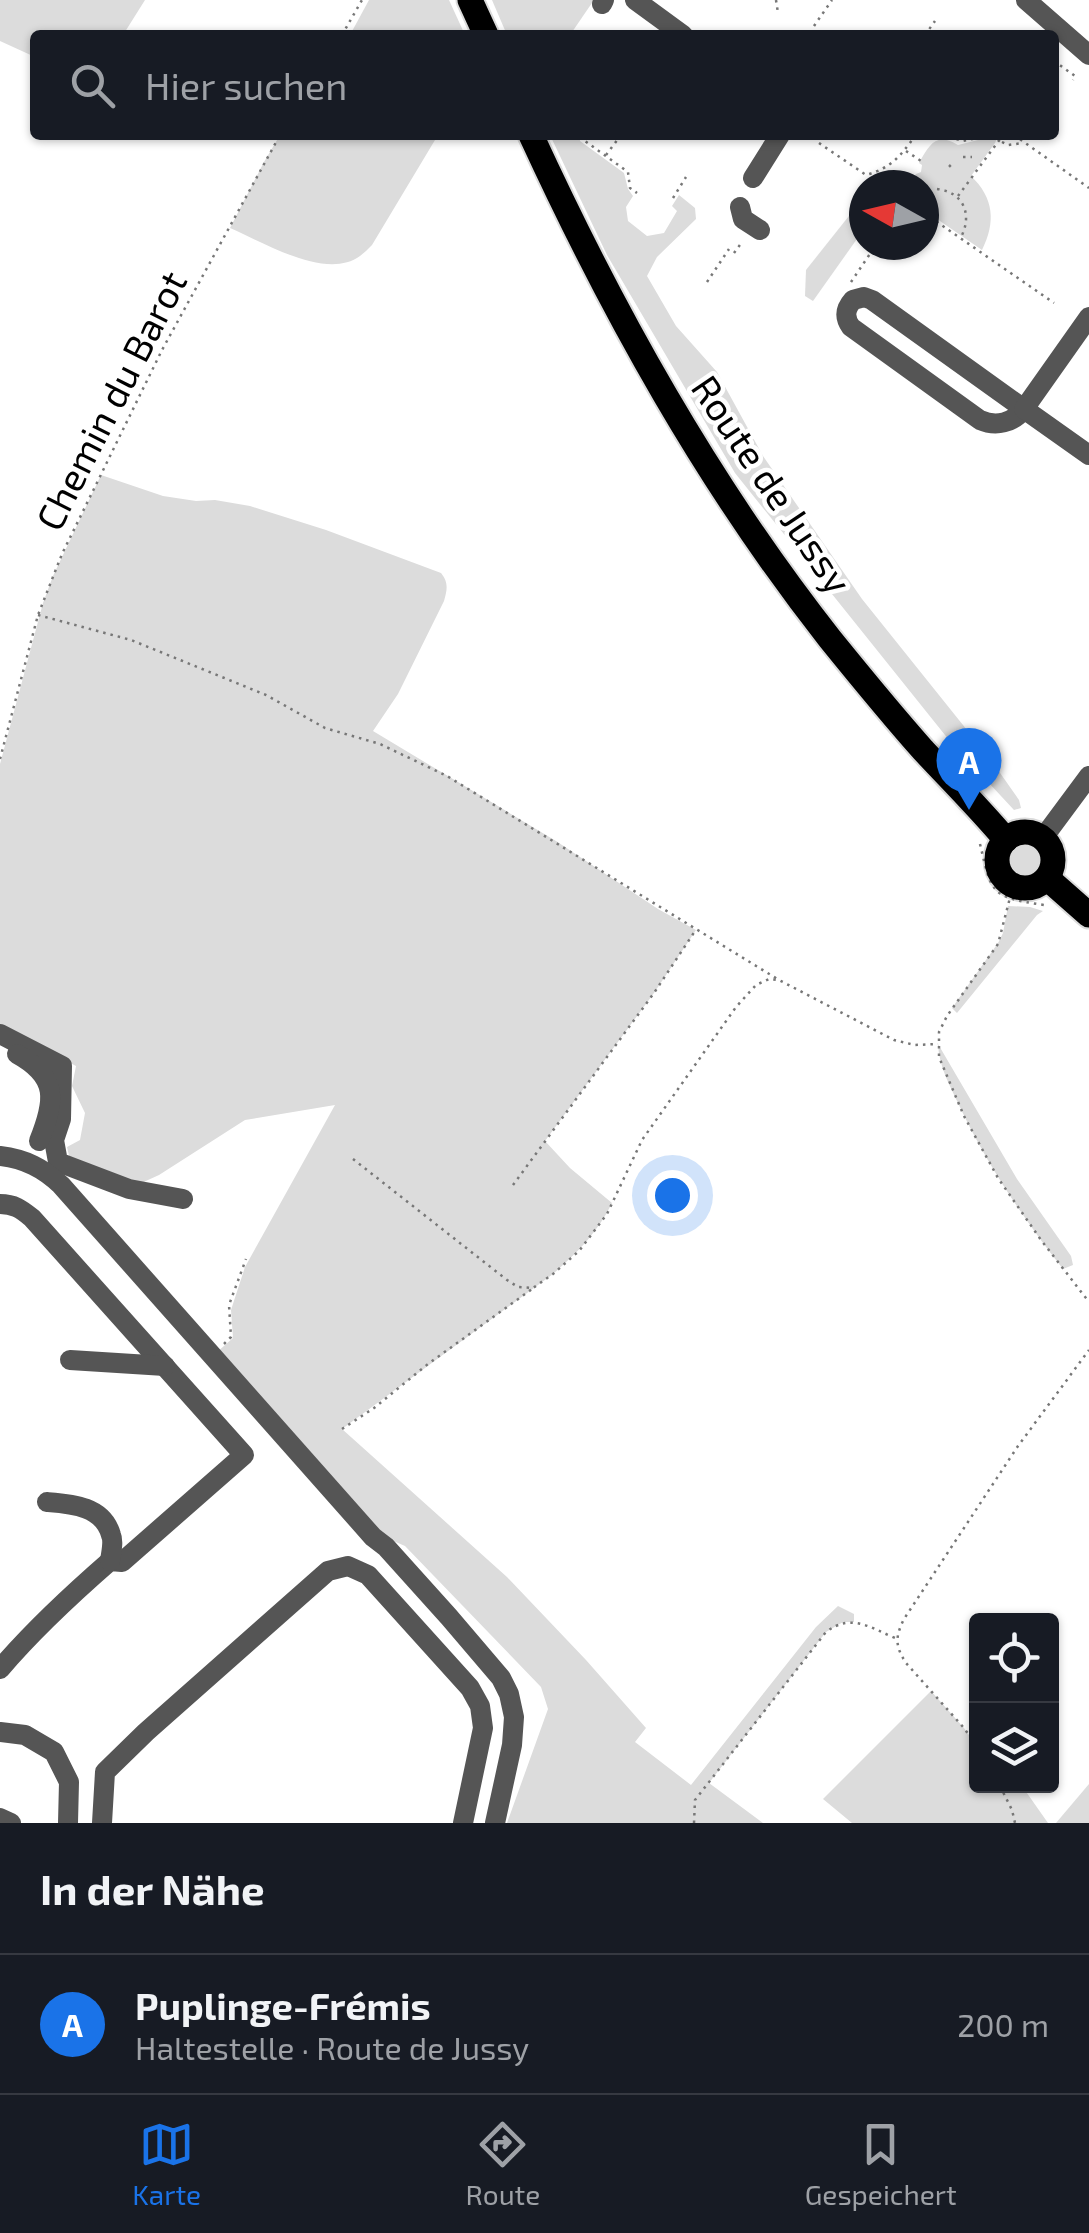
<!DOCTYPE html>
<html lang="de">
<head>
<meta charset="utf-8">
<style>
  body { margin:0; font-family:"Exo 2",sans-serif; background:#242831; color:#f1f3f6 }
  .controls { position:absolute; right:30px; bottom:30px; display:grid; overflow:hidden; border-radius:10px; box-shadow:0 2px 8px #0004 }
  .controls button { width:90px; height:90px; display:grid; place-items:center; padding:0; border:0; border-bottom:2px solid #363941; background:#171b24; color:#f1f3f6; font:50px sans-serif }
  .compass { position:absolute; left:849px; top:170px; width:90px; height:90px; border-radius:50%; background:#171b24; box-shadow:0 2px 8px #0004; rotate:278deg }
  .you { position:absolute; left:672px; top:1195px; width:35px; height:35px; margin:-25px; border:8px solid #fff; border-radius:50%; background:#1a73e8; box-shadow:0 0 0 15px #1a73e833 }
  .badge { display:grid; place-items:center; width:65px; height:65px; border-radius:50%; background:#1a73e8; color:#fff; font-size:32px; font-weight:700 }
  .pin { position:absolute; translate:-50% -82px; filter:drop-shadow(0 2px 5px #0008) }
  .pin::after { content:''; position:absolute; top:52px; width:35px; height:30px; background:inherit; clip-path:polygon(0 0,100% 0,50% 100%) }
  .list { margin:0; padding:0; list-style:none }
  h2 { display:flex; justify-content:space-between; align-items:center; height:130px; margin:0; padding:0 40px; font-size:42px }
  h2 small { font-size:32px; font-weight:400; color:#9ea1a6 }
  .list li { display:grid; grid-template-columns:65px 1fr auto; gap:30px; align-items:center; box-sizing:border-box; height:140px; padding:0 40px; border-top:2px solid #363941 }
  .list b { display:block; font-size:38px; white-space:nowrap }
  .list p { margin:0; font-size:32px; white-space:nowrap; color:#9ea1a6 }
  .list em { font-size:32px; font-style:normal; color:#9ea1a6 }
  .icon { flex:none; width:55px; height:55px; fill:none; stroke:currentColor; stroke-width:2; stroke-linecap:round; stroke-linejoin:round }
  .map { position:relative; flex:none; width:1089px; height:1823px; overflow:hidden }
  .search { position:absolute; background:#171b24; box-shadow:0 2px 8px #0004; left:30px; right:30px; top:30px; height:110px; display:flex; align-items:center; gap:25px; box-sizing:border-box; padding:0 35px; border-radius:10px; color:#9ea1a6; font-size:38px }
  .sheet { height:270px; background:#171b24 }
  nav { display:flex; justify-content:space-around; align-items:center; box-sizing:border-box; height:140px; border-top:2px solid #363941; background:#171b24; font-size:28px; color:#9ea1a6 }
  nav a { display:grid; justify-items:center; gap:5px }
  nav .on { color:#1a73e8 }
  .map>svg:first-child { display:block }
  .green { fill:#dcdcdc }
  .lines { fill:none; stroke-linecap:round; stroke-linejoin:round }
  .major-casing { stroke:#dbdbdb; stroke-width:29 }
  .path { stroke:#777; stroke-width:2.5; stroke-dasharray:2.5 5; stroke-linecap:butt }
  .minor { stroke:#555; stroke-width:20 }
  .major { stroke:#000; stroke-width:25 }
  .labels { text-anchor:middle; stroke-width:9; stroke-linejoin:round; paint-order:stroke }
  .street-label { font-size:38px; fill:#000; stroke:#fff }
</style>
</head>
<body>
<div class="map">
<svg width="1089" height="1823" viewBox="0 0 1089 1823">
  <rect width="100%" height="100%" fill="#fff"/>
  <g class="green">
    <polygon points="0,0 145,0 123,35 35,35 35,57 0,41"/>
    <polygon points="369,0 449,0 465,35 350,35"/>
    <polygon points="492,0 594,0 570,35 507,35"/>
    <path d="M 280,135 L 438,135 L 372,245 C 368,249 364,253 360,256 C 326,281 263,242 230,228 L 264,162 Z"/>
    <polygon points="550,135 579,135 580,141 624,173 628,189 633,196 626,207 628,221 647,236 664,233 677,211 672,206 679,195 695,208 696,219 657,257 647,276 676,326 717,372 763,456 862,599 991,760 1019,800 1021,808 1014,810 949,740 735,473 607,255"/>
    <path d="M 994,136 L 997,138 L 995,143 L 971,176 C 994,198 996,222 982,250 L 924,210 L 924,185 L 910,185 L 916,174 L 921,172 L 922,165 L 919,163 C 930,144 936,132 958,145 Z"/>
    <polygon points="864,197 864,229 813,301 805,296 806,270"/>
    <path d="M 101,475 L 163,496 L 196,501 L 215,500 L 250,506 L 326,530 L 441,573 C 449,583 447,590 444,601 L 398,694 L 373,731 L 556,841 L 658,909 L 696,930 L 654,993 L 545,1141 L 570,1168 L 612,1203 C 598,1232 577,1253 553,1274 L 342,1429 L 507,1577 L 586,1660 L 646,1728 L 635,1742 L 691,1785 L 816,1627 L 838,1606 L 854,1614 L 854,1622 L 843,1622 L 826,1632 L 709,1783 L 763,1823 L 507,1823 L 548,1709 L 541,1687 L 405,1546 L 375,1533 L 216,1353 L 233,1338 L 231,1310 L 245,1267 L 335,1105 L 245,1120 L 159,1175 L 137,1185 L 70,1160 L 67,1147 L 80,1140 L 85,1113 L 72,1086 L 76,1066 L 0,1026 L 0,764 L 43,603 L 53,576 Z"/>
    <circle cx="1026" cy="861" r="19"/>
    <polygon points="1008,906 1030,907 1043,911 1037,915 957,1013 952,1008 998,943 1003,933"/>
    <path d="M 938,1044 L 1017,1179 L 1071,1256 L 1073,1265 L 1063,1269 C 1022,1217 986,1163 958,1103 C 949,1084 939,1066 938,1044 Z"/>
    <polygon points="931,1691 964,1728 976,1745 976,1786 1022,1786 1048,1823 852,1823 823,1799"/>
    <polygon points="1089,1784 1089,1823 1056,1823"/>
  </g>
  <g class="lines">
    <defs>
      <g id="major">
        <polyline points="470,0 486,35"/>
        <path d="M 531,135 C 613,313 708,484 830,639 C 860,676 891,714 923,750 C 951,780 980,809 1006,840"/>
        <circle cx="1025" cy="860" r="28"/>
        <polyline points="1047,878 1089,915"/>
      </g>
    </defs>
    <use href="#major" class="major-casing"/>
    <g class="path">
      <polyline points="776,0 778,13"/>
      <polyline points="814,26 832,0"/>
      <polyline points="342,35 362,0"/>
      <polyline points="925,35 935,21"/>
      <polyline points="1054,61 1075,76 1073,80"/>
      <polyline points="582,135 585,141 628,172 630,188 637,193"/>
      <polyline points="942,135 963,141 992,135"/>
      <polyline points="1014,135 1089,188"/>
      <polyline points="1002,142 1008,145 1023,143"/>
      <path d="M 819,143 L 866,175 C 893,167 899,157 916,135"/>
      <polyline points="906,151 924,163"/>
      <polyline points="606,155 621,135"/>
      <polyline points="963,157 972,157"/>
      <polyline points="949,165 952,168"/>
      <path d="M 937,189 C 963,192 973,214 961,237"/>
      <polyline points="958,196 1003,135"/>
      <polyline points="673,198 686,177"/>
      <polyline points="924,213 1054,303"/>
      <polyline points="734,253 742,242"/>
      <polyline points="707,282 729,249"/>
      <polyline points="851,282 876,245"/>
      <polyline points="38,615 131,640 266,695 325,728 380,744 447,776 779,980"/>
      <polyline points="0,759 38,615 62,554 162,350 280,135"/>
      <path d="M 980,844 C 992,895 991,897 1044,905"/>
      <polyline points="1013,886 998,944 947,1016 939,1032 939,1057 964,1116 998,1178 1041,1240 1089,1302"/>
      <polyline points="353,1159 507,1280 518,1287 533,1288 553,1274 579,1251 607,1214 642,1140 736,1007 756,985 769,979 779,980 894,1040 915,1045 938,1044"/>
      <polyline points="513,1185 654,993 695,931"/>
      <polyline points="224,1344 231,1337 229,1305 246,1259"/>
      <polyline points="342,1429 374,1408 428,1364 532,1289"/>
      <path d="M 976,1745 L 964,1728 L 906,1663 C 895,1646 895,1637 904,1619 L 1018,1446 L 1089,1350"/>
      <polyline points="1000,1786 1012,1810 1015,1823"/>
      <path d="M 694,1823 L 695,1800 L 826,1632 C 851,1613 869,1627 895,1638"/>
    </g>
    <g class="minor">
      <polyline points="635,0 683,35"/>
      <polyline points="1026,0 1089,55"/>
      <polyline points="602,4 604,0"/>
      <polyline points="753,178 780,135"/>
      <polyline points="740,207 743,219 760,230"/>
      <path d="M 864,297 L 872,300 L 1024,409 C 1013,423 996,427 980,420 L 851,327 C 844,317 845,309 853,300 Z"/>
      <polyline points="1089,317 1024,409 1089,455"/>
      <polyline points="1043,838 1089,776"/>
      <polyline points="0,1034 62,1066 61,1119 54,1140 58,1162 129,1189 183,1199"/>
      <path d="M 17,1054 C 59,1077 55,1101 39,1141"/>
      <path d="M 0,1156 C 25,1159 43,1168 61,1185 L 373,1537 L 386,1547 L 449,1617 L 501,1678 L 509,1694 L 514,1717 L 512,1745 L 495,1823"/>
      <path d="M 0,1204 C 14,1204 21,1209 32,1218 L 244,1455 L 122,1562 L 110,1561 C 71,1595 34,1629 0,1669"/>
      <polyline points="70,1360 165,1366"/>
      <path d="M 47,1502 C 72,1504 103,1506 111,1535 C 114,1542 111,1553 110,1561"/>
      <polyline points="0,1732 25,1735 54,1752 69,1782 68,1823"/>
      <polyline points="0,1818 11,1823"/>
      <polyline points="102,1823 105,1772 146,1732 328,1571 348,1566 368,1575 470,1688 480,1706 483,1728 463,1823"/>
    </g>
    <use href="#major" class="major"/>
  </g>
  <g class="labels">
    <g class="street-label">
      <text transform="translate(112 401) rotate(-63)" y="13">Chemin du Barot</text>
      <text transform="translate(771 485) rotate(56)" y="13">Route de Jussy</text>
    </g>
  </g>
</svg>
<div class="controls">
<button><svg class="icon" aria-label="locate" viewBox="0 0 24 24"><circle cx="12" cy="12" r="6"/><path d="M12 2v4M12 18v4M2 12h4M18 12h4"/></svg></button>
<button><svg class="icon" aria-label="layers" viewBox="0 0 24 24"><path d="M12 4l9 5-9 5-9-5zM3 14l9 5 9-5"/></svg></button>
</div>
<svg class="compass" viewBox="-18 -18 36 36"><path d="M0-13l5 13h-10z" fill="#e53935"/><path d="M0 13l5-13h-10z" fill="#9ea1a6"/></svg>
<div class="you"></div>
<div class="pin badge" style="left:969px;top:810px">A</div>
<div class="search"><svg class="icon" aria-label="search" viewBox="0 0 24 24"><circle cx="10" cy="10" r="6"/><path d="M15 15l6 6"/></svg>Hier suchen</div>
</div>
<section class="sheet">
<h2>In der Nähe<small></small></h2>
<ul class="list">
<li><span class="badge">A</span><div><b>Puplinge-Frémis</b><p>Haltestelle · Route de Jussy</p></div><em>200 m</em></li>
</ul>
</section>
<nav>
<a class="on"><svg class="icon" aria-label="map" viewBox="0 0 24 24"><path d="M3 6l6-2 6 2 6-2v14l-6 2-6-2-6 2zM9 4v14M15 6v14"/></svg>Karte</a>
<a><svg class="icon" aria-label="directions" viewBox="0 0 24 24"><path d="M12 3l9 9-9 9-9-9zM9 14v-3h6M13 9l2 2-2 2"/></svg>Route</a>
<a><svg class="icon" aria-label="saved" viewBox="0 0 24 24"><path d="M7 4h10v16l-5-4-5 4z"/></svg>Gespeichert</a>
</nav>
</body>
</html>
